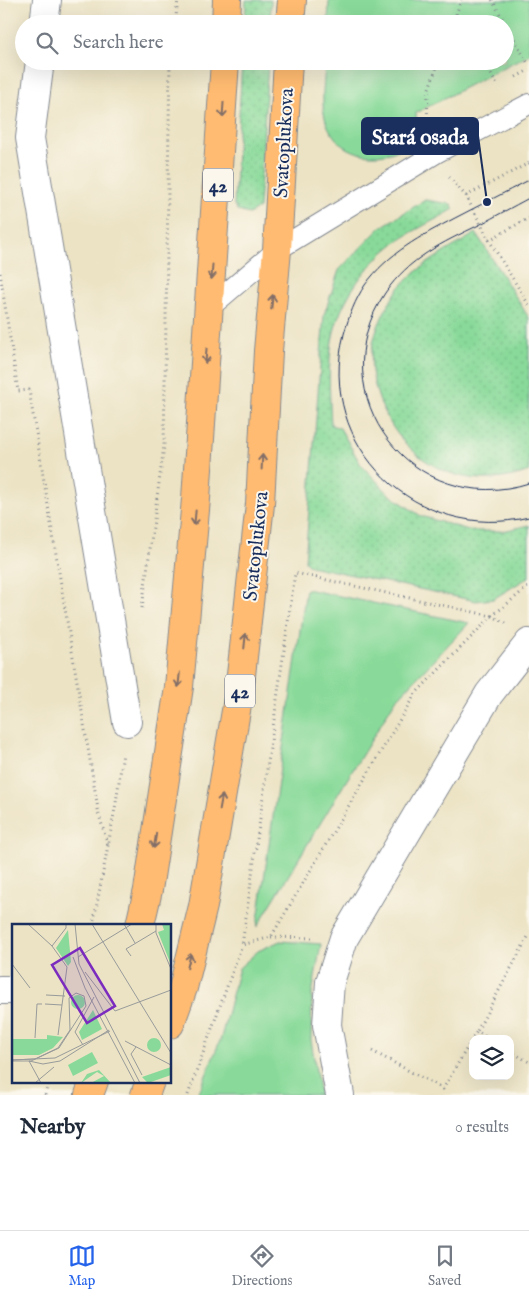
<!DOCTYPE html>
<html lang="en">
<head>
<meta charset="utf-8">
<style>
  body { margin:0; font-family:"IM FELL English",serif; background:#f2f2f3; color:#1f2937 }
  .controls { position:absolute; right:15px; bottom:15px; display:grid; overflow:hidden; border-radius:10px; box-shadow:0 5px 20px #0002 }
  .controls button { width:45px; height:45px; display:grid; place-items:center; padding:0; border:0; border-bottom:1px solid #e0e1e3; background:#fff; color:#1f2937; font:25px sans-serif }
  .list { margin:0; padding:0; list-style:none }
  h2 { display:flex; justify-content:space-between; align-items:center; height:65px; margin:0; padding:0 20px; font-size:21px }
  h2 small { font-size:16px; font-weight:400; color:#747a83 }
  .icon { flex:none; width:28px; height:28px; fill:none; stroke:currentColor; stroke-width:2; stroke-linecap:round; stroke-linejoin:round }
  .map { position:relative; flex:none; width:529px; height:1095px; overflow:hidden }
  .search { position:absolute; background:#fff; box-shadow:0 5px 20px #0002; left:15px; right:15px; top:15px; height:55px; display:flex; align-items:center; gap:12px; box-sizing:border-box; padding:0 18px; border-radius:28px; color:#747a83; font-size:19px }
  .sheet { height:135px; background:#fff }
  nav { display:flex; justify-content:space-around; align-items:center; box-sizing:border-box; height:70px; border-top:1px solid #e0e1e3; background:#fff; font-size:14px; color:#747a83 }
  nav a { display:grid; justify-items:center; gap:2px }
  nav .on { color:#2563eb }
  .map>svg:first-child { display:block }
  .grass { fill:url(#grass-dots); stroke:#52847c }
  .park { fill:#89da9a; stroke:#52847c }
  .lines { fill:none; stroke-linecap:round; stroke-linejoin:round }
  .service-casing { stroke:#848991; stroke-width:22 }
  .minor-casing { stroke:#848991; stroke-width:30 }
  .primary-casing { stroke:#848991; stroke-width:30 }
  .path { stroke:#848991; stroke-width:3; stroke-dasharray:1 4; stroke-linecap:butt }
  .service { stroke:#fff; stroke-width:20 }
  .minor { stroke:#fff; stroke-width:28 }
  .primary { stroke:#ffbb71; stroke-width:28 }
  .tram { stroke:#1b2f5e; stroke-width:1 }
  .oneway { stroke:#826e67 }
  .labels { text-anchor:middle; stroke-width:4; stroke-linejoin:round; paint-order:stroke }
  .shield { fill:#fbf7ec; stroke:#5e6b89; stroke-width:1 }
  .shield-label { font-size:19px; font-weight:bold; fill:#1b2f5e }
  .street-label { font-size:20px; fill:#1b2f5e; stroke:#fbf7ec }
  .inset-road { fill:none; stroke:#989b9b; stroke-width:1 }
  .view { fill:#7b2cbf; fill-opacity:0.15; stroke:#7b2cbf; stroke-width:2.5 }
  .inset-edge { fill:none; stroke:#1b2f5e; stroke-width:2.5 }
  .leader { fill:none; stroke:#1b2f5e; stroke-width:2 }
  .callout-dot { fill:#1b2f5e; stroke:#fbf7ec; stroke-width:2 }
  .callout { fill:#1b2f5e; stroke:#1b2f5e; stroke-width:2 }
  .callout-label { font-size:21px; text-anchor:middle; font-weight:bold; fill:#fff }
</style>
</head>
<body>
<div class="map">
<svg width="529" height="1095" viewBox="0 0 529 1095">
  <defs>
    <pattern id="grass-dots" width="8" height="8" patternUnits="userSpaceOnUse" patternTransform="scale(1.25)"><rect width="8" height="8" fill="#89da9a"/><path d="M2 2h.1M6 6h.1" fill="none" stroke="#76bb87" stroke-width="1.8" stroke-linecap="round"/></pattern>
  </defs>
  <rect width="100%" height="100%" fill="#fbf7ec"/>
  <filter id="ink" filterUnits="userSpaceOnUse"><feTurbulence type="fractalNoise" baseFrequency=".02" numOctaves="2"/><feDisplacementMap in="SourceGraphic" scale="10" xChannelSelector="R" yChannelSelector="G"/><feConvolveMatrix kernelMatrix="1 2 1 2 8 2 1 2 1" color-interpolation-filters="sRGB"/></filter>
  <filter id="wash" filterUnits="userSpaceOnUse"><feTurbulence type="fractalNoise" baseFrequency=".0096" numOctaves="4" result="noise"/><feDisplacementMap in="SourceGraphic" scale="20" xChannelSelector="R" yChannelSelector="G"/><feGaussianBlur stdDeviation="1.12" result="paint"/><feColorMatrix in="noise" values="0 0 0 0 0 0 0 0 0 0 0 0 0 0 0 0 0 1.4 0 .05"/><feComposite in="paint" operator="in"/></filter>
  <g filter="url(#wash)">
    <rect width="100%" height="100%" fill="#ece3c4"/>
    <g class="grass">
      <polygon points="246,0 271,0 270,24 245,24"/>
      <polygon points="242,61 268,61 259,208 249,214 238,211 234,205"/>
      <path d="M 425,200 L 451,204 L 454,209 C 436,220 415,229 398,241 C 363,266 336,306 331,348 C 328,374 330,400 331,425 L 340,428 L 361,465 L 390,495 L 421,516 L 472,531 L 503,531 L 529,525 L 529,577 L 493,599 L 476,601 L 310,566 L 305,561 L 324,315 L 339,270 L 381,227 Z"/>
      <path d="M 476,233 L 529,318 L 529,471 C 464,496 399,461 378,396 C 373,381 370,366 372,351 C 373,337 379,323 385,311 C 389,304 394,295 399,288 C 420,264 449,250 476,233 Z"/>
    </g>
    <g class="park">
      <path d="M 329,0 L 529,0 L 529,54 L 416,113 L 417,138 C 409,143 399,151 390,153 C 355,162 324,141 323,104 C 322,90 325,75 325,61 L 505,61 L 505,24 L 328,24 Z"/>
      <polygon points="306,589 469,623 395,701 257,927"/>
      <polygon points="280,941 321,944 312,994 311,1040 320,1095 198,1095 221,1038 239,968 258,951"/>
    </g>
  </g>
  <g filter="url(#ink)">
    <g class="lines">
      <defs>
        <polyline id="service" points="209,308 277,250 436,153 529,104"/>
        <g id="minor">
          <polyline points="44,24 47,0"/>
          <polyline points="40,61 30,138 127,722"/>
          <polyline points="0,990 14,990"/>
          <polyline points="340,1095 327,1025 330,982 344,938 489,694 529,643"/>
        </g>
        <g id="primary">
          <polyline points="226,24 227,0"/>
          <polyline points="290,24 292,0"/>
          <polyline points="140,925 148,890 179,687 196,499 225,61"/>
          <polyline points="170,1024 183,988 203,906 239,693 260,504 268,351 277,250 288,61"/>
          <polyline points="89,1095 94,1081"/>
          <polyline points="145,1095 150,1081"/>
        </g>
      </defs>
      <use href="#service" class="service-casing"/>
      <use href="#minor" class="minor-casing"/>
      <use href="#primary" class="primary-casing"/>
      <g class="path">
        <polyline points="492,0 529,65"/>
        <polyline points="456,14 462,24"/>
        <polyline points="175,24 178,0"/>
        <polyline points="453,24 461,0"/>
        <polyline points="484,61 498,87"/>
        <polyline points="516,77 529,70"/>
        <polyline points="427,128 428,91 439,61"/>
        <polyline points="449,177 466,196 489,240 529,305"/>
        <polyline points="466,196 529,163"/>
        <polyline points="489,240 529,218"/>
        <polyline points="0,273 18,391 29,390 99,815 108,845"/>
        <polyline points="142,608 164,446 170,61"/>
        <polyline points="506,623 492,616 415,694 271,937 242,945 295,573 492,616 529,586"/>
        <polyline points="93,925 116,803 123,753"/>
        <polyline points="271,937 313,938"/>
        <polyline points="489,1039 477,1031 529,935"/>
        <polyline points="372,1051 443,1089 477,1031"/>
        <polyline points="510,1051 529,1062"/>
        <polyline points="45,1095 49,1081"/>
        <polyline points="188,1095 242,945"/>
      </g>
      <use href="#service" class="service"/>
      <use href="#minor" class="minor"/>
      <use href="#primary" class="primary"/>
      <g class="tram">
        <path d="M 529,180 C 504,193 480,205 455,218 C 421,236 388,253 365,285 C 355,300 349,316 344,334 C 315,446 418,544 529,517"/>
        <path d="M 529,198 C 512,207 496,216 479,225 C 442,243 409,258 385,293 C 317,395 414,520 529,483"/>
      </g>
    </g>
    <defs><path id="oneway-shaft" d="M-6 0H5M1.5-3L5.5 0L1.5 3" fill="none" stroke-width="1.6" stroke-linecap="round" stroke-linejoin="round" transform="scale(1.25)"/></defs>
    <g class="oneway">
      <use href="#oneway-shaft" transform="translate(223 110) rotate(94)"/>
      <use href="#oneway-shaft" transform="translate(212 272) rotate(94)"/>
      <use href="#oneway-shaft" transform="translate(272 302) rotate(-84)"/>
      <use href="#oneway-shaft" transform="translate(206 356) rotate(94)"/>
      <use href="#oneway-shaft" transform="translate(262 462) rotate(-87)"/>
      <use href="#oneway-shaft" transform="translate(195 518) rotate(95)"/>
      <use href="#oneway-shaft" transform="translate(245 641) rotate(-84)"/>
      <use href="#oneway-shaft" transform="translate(179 680) rotate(96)"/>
      <use href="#oneway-shaft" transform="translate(221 802) rotate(-80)"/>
      <use href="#oneway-shaft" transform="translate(155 841) rotate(99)"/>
      <use href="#oneway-shaft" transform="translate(189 961) rotate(-76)"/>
    </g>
  </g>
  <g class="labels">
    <g class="shield">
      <rect x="203" y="168.5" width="30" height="33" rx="4"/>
      <rect x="225" y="674.5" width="30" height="33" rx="4"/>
    </g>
    <g class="shield-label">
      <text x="218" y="192">42</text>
      <text x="240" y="698">42</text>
    </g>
    <g class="street-label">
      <text transform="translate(283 143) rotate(-87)" y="7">Svatoplukova</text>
      <text transform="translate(255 546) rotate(-84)" y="7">Svatoplukova</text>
    </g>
  </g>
  <g transform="translate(12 924)">
    <rect width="159" height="159" fill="#ece3c4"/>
    <path d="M59 78a7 7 0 1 1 14 0a7 7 0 1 1-14 0Z" fill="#89da9a"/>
    <path d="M 150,0 L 159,0 L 159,41 L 146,8 L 152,6 Z" fill="#89da9a"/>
    <path d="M 56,6 L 59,38 L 56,42 L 44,24 ZM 81,86 L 90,105 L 70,116 L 67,108 ZM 35,111 L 51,113 L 41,124 L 27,131 L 0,131 L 0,115 L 35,115 ZM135 121a7 7 0 1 1 14 0a7 7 0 1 1-14 0ZM 80,128 L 86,139 L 61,152 L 56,141 ZM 159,143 L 159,151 L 136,159 L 130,153 ZM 87,146 L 99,159 L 79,159 L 92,152 L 85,148 L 69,159 L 75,150 Z" fill="#89da9a"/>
    <path class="inset-road" d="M 16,0 L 40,22 L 55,43 L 50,81 L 33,80M 63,0 L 67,40 L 128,159M 80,0 L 159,129M 112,0 L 123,19M 144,0 L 144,9 L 159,45M 40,22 L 54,4 L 54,0M 119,32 L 114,25 L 144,7M 61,33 L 73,64 L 123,159M 66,33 L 120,0M 0,40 L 18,64M 73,48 L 103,87 L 159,66M 34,71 L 53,72M 46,111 L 50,81M 23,114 L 25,80 L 30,80M 113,117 L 159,141M 71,121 L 63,108 L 82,73M 124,123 L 119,130 L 130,151M 0,136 L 43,134 L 98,107M 0,136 L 23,135 L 46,124 L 58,106 L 57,74 L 64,69 L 72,72 L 74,82 L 47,124 L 19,137 L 0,137M 17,137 L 31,140 L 48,137 L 97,106M 17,137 L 29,159M 23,159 L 42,143"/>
    <path class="view" d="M 68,24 L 103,82 L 75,99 L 40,41 Z"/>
    <rect width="159" height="159" class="inset-edge"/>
  </g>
  <path class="leader" d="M487 202L478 136"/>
  <circle class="callout-dot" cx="487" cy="202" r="5"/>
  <rect class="callout" x="362" y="118" width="116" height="36" rx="5"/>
  <g class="callout-label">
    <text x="420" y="144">Stará osada</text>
  </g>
</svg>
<div class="controls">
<button><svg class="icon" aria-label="layers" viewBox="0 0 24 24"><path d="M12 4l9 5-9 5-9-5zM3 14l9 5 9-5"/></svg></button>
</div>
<div class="search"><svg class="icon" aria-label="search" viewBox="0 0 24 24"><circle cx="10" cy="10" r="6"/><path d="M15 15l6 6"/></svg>Search here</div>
</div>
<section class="sheet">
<h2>Nearby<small>0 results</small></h2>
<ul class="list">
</ul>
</section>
<nav>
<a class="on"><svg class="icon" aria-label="map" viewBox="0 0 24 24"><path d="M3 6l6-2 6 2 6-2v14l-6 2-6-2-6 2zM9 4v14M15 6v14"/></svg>Map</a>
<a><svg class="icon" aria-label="directions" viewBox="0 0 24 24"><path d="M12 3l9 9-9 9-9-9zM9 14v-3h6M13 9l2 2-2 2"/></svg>Directions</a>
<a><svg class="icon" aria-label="saved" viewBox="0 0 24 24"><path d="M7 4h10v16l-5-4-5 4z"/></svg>Saved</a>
</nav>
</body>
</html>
